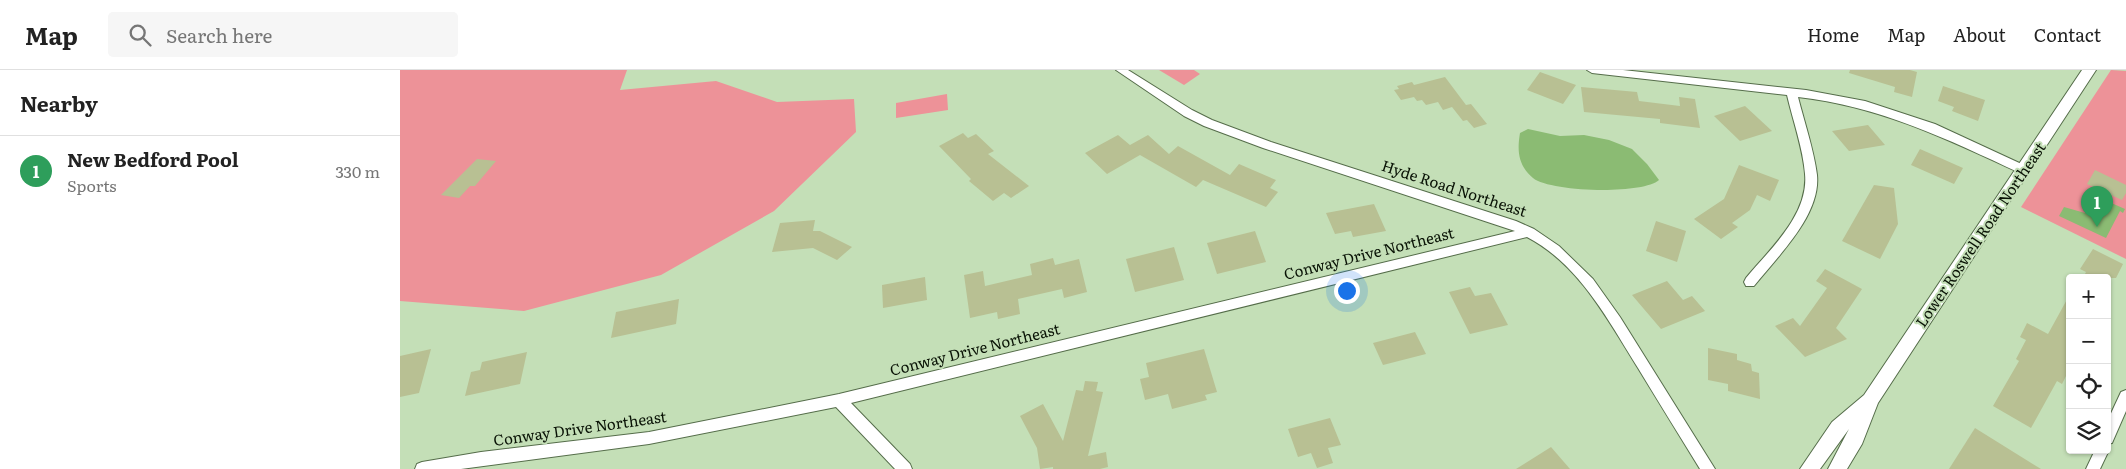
<!DOCTYPE html>
<html lang="en">
<head>
<meta charset="utf-8">
<style>
  body { margin:0; font-family:Literata,serif; background:#f6f6f6; color:#222 }
  .controls { position:absolute; right:15px; bottom:15px; display:grid; overflow:hidden; border-radius:5px; box-shadow:0 1px 4px #0004 }
  .controls button { width:45px; height:45px; display:grid; place-items:center; padding:0; border:0; border-bottom:1px solid #e0e0e0; background:#fff; color:#222; font:25px sans-serif }
  .you { position:absolute; left:946px; top:220px; width:18px; height:18px; margin:-12px; border:4px solid #fff; border-radius:50%; background:#1a73e8; box-shadow:0 0 0 8px #1a73e833 }
  .badge { display:grid; place-items:center; width:32px; height:32px; border-radius:50%; background:#db2777; color:#fff; font-size:16px; font-weight:700 }
  .pin { position:absolute; translate:-50% -41px; filter:drop-shadow(0 1px 2px #0008) }
  .pin::after { content:''; position:absolute; top:26px; width:18px; height:15px; background:inherit; clip-path:polygon(0 0,100% 0,50% 100%) }
  .list { margin:0; padding:0; list-style:none }
  h2 { display:flex; justify-content:space-between; align-items:center; height:65px; margin:0; padding:0 20px; font-size:21px }
  h2 small { font-size:16px; font-weight:400; color:#767676 }
  .list li { display:grid; grid-template-columns:32px 1fr auto; gap:15px; align-items:center; box-sizing:border-box; height:70px; padding:0 20px; border-top:1px solid #e0e0e0 }
  .list b { display:block; font-size:19px; white-space:nowrap }
  .list p { margin:0; font-size:16px; white-space:nowrap; color:#767676 }
  .list em { font-size:16px; font-style:normal; color:#767676 }
  .icon { flex:none; width:28px; height:28px; fill:none; stroke:currentColor; stroke-width:2; stroke-linecap:round; stroke-linejoin:round }
  .map { position:relative; flex:none; width:1726px; height:399px; overflow:hidden }
  header { display:flex; align-items:center; gap:30px; box-sizing:border-box; height:70px; padding:0 25px; background:#fff; border-bottom:1px solid #e0e0e0 }
  header strong { font-size:24px }
  nav { display:flex; gap:28px; margin-inline-start:auto; font-size:18px }
  .search { width:350px; height:45px; background:#f6f6f6; display:flex; align-items:center; gap:12px; box-sizing:border-box; padding:0 18px; border-radius:5px; color:#767676; font-size:19px }
  main { display:flex }
  aside { flex:1; background:#fff }
  .map>svg:first-child { display:block }
  .green { fill:#ed9298 }
  .water { fill:#8bbb73 }
  .building { fill:#b8c093 }
  .lines { fill:none; stroke-linecap:round; stroke-linejoin:round }
  .minor-casing { stroke:#556d4a; stroke-width:2 }
  .tertiary-casing { stroke:#556d4a; stroke-width:2 }
  .minor { fill:#fff; fill-rule:evenodd }
  .tertiary { fill:#fff; fill-rule:evenodd }
  .labels { text-anchor:middle; stroke-width:4; stroke-linejoin:round; paint-order:stroke }
  .street-label { font-size:15px; fill:#091205; stroke:#c4dfb7 }
</style>
</head>
<body>
<header>
<strong>Map</strong>
<div class="search"><svg class="icon" aria-label="search" viewBox="0 0 24 24"><circle cx="10" cy="10" r="6"/><path d="M15 15l6 6"/></svg>Search here</div>
<nav><a>Home</a><a>Map</a><a>About</a><a>Contact</a></nav>
</header>
<main>
<aside>
<h2>Nearby<small></small></h2>
<ul class="list">
<li><span class="badge" style="background:#2e9e5b">1</span><div><b>New Bedford Pool</b><p>Sports</p></div><em>330 m</em></li>
</ul>
</aside>
<div class="map">
<svg width="1726" height="399" viewBox="0 0 1726 399">
  <rect width="100%" height="100%" fill="#c4dfb7"/>
  <g class="green">
    <polygon points="0,0 227,0 220,20 316,11 377,32 454,29 456,62 374,141 261,205 124,241 0,231"/>
    <polygon points="759,0 794,0 800,4 784,15"/>
    <polygon points="1711,0 1726,1 1726,189 1621,137"/>
    <polygon points="547,24 548,40 496,48 496,33"/>
  </g>
  <g class="water">
    <path d="M 1128,59 L 1160,66 L 1184,65 L 1209,70 L 1232,79 L 1247,94 L 1259,110 C 1242,125 1150,122 1133,108 C 1118,95 1117,81 1120,63 Z"/>
    <polygon points="1691,124 1725,139 1723,143 1720,141 1706,168 1659,146 1664,137 1685,143 1693,129 1690,127"/>
  </g>
  <g class="building">
    <polygon points="1450,0 1510,0 1517,2 1512,27 1494,22 1495,17 1449,3"/>
    <polygon points="1140,2 1176,15 1163,34 1127,20"/>
    <polygon points="1045,7 1066,35 1071,34 1087,54 1074,58 1067,50 1063,51 1052,37 1043,40 1038,32 1026,35 1022,30 1017,31 1014,27 1001,30 994,20 999,19 997,16 1012,12 1014,15"/>
    <polygon points="1543,16 1585,30 1578,51 1552,41 1554,37 1538,31"/>
    <polygon points="1181,17 1237,22 1239,31 1280,36 1279,27 1295,29 1300,58 1260,53 1260,49 1184,42"/>
    <polygon points="1345,36 1372,61 1340,71 1314,46"/>
    <polygon points="1468,55 1485,75 1449,81 1432,61"/>
    <polygon points="563,63 568,68 576,64 594,81 588,84 629,116 611,128 604,123 593,131 569,111 571,109 539,76"/>
    <polygon points="718,65 730,75 748,65 769,84 778,76 830,105 839,94 876,110 870,118 878,122 866,137 803,110 796,117 740,85 707,104 685,83"/>
    <polygon points="1520,79 1563,98 1554,114 1511,95"/>
    <polygon points="77,89 96,91 75,116 70,116 59,128 41,125"/>
    <polygon points="1339,95 1379,110 1370,131 1357,125 1350,140 1332,153 1338,157 1321,169 1294,149 1324,129"/>
    <polygon points="1695,100 1726,115 1726,123 1722,130 1687,114"/>
    <polygon points="1474,115 1494,118 1498,154 1480,189 1442,171"/>
    <polygon points="974,134 986,161 953,167 951,161 935,164 926,143"/>
    <polygon points="415,150 413,161 420,161 452,177 437,190 413,178 372,182 380,153"/>
    <polygon points="1256,151 1286,161 1277,192 1246,181"/>
    <polygon points="855,161 866,192 817,204 807,173"/>
    <polygon points="774,177 784,210 735,222 726,189"/>
    <polygon points="1693,179 1723,194 1716,208 1683,208 1686,202 1680,199"/>
    <polygon points="653,188 655,195 679,189 687,222 664,228 662,219 618,229 620,244 598,249 597,242 570,248 564,205 583,201 585,216 632,205 630,194"/>
    <polygon points="1425,199 1462,219 1436,258 1447,269 1405,287 1375,256 1393,248 1400,256 1427,218 1416,211"/>
    <polygon points="525,207 527,230 483,238 482,215"/>
    <polygon points="1267,211 1283,230 1292,226 1305,241 1261,259 1232,225"/>
    <polygon points="1070,217 1075,226 1091,223 1108,255 1070,264 1049,222"/>
    <polygon points="1670,224 1670,298 1662,314 1657,311 1631,358 1593,336 1619,291 1616,289 1626,270 1620,267 1627,253 1648,264"/>
    <polygon points="279,229 276,254 211,268 216,242"/>
    <polygon points="1015,262 1026,284 983,295 973,273"/>
    <polygon points="1308,278 1337,284 1337,290 1351,294 1352,301 1359,303 1360,329 1328,321 1328,314 1308,310"/>
    <polygon points="31,279 19,323 0,327 0,286"/>
    <polygon points="804,279 817,322 805,325 807,330 772,339 768,324 745,330 740,309 749,307 746,293"/>
    <polygon points="127,282 120,314 65,326 71,302 80,300 82,292"/>
    <polygon points="685,311 698,312 696,321 703,322 688,386 706,382 708,397 700,399 653,399 653,397 640,399 637,378 620,346 643,334 663,371 676,320 683,321"/>
    <polygon points="930,348 941,375 928,378 933,393 917,398 911,383 898,387 888,359"/>
    <polygon points="1575,358 1641,399 1549,399"/>
    <polygon points="1151,377 1170,399 1116,399"/>
  </g>
  <g class="lines">
    <defs>
      <g id="minor">
        <path d="M 716,0 L 728,0 L 792,40 L 812,50 L 871,72 L 1116,151 L 1134,159 L 1159,176 L 1193,209 L 1220,247 L 1315,399 L 1300,399 C 1279,365 1258,331 1238,298 C 1208,250 1179,194 1127,167 L 451,333 L 510,394 L 512,399 L 495,399 L 436,337 L 249,374 L 61,399 L 15,399 L 17,394 L 22,392 L 81,382 L 249,362 L 439,324 L 1115,161 L 863,78 L 804,56 L 784,46 Z"/>
        <path d="M 1187,0 L 1223,0 L 1406,20 L 1465,31 L 1535,54 L 1628,97 L 1630,100 L 1628,103 L 1620,103 C 1547,69 1479,36 1398,27 C 1404,51 1414,80 1417,105 C 1421,145 1378,186 1354,216 L 1346,216 L 1344,212 L 1346,208 C 1369,180 1409,145 1405,104 C 1403,78 1393,51 1387,25 L 1192,3 Z"/>
        <polygon points="1726,320 1726,341 1712,373 1707,374 1707,352 1721,322"/>
        <polygon points="1707,376 1709,380 1700,399 1686,399 1695,380 1707,380"/>
      </g>
      <polygon id="tertiary" points="1682,0 1696,0 1478,333 1462,374 1447,399 1428,399 1449,359 1420,399 1400,399 1432,352 1464,325"/>
    </defs>
    <use href="#minor" class="minor-casing"/>
    <use href="#tertiary" class="tertiary-casing"/>
    <use href="#minor" class="minor"/>
    <use href="#tertiary" class="tertiary"/>
  </g>
  <g class="labels">
    <g class="street-label">
      <text transform="translate(1054 119) rotate(18)" y="5">Hyde Road Northeast</text>
      <text transform="translate(1581 165) rotate(-56)" y="5">Lower Roswell Road Northeast</text>
      <text transform="translate(969 184) rotate(-14)" y="5">Conway Drive Northeast</text>
      <text transform="translate(575 280) rotate(-14)" y="5">Conway Drive Northeast</text>
      <text transform="translate(180 359) rotate(-8)" y="5">Conway Drive Northeast</text>
    </g>
  </g>
</svg>
<div class="controls">
<button>+</button>
<button>−</button>
<button><svg class="icon" aria-label="locate" viewBox="0 0 24 24"><circle cx="12" cy="12" r="6"/><path d="M12 2v4M12 18v4M2 12h4M18 12h4"/></svg></button>
<button><svg class="icon" aria-label="layers" viewBox="0 0 24 24"><path d="M12 4l9 5-9 5-9-5zM3 14l9 5 9-5"/></svg></button>
</div>
<div class="you"></div>
<div class="pin badge" style="left:1697px;top:157px;background:#2e9e5b">1</div>
</div>
</main>
</body>
</html>
